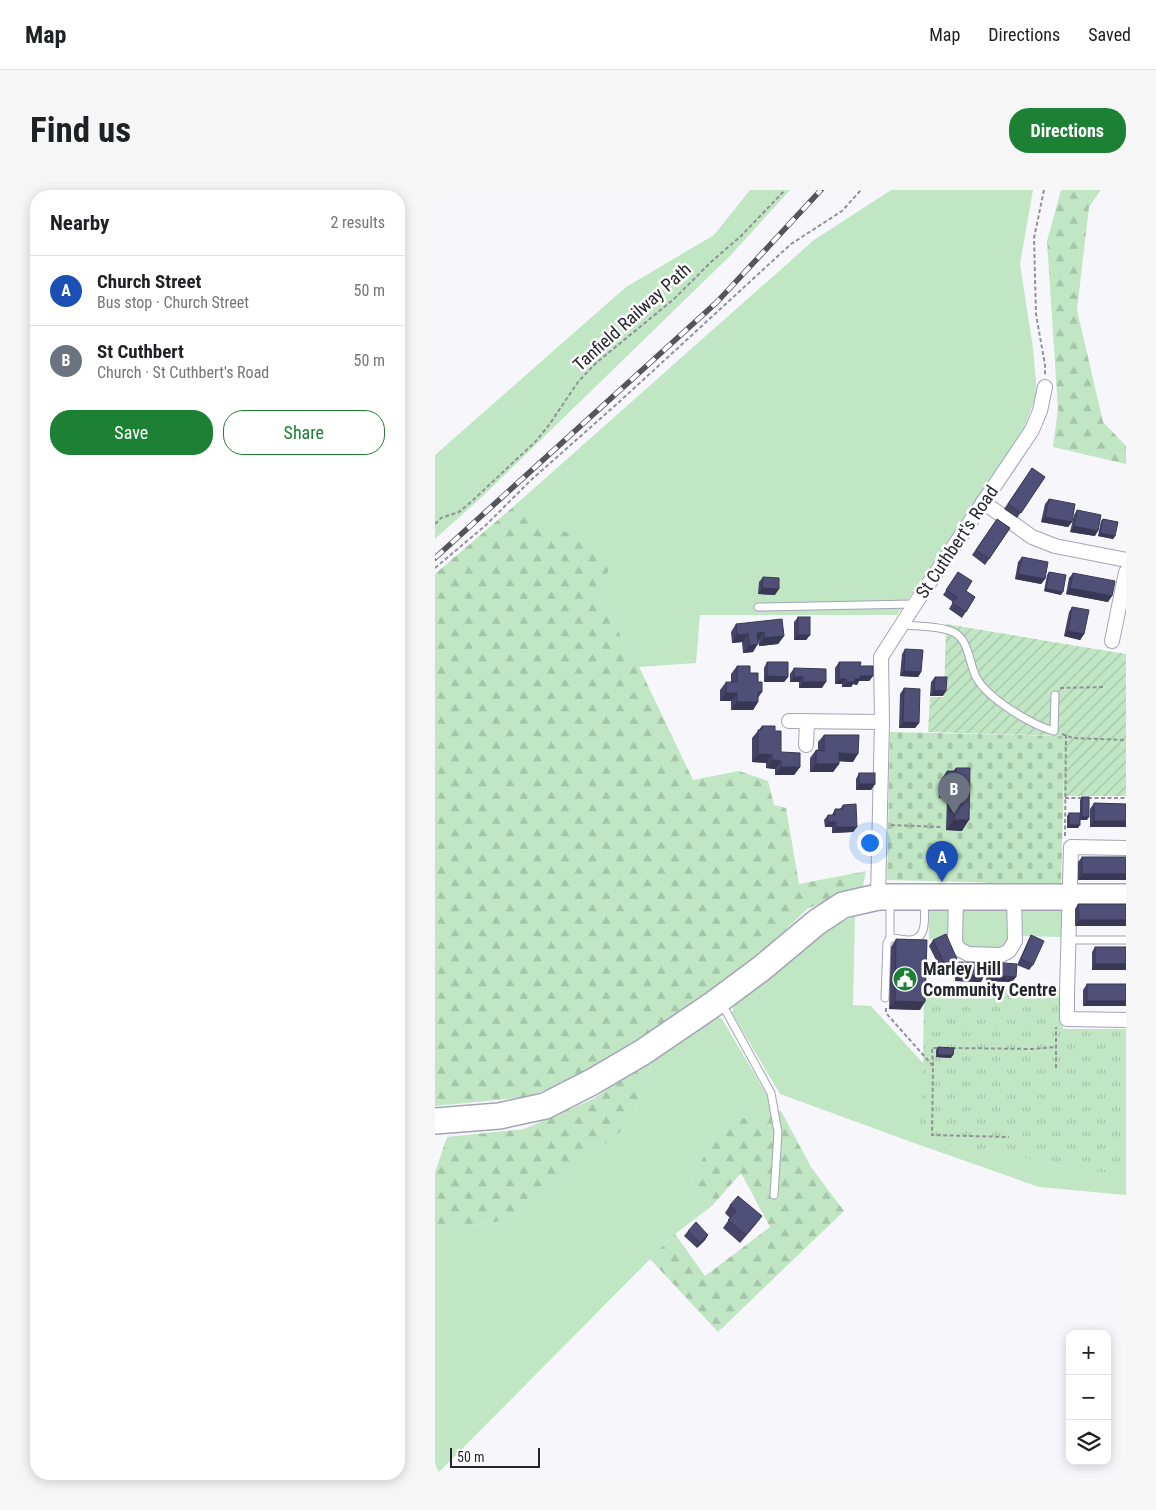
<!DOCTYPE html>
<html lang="en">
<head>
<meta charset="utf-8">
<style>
  body { margin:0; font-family:"Roboto Condensed",sans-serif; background:#f6f6f6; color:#202124 }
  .controls { position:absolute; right:15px; bottom:15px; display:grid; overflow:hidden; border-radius:10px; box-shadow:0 2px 12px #0003 }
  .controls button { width:45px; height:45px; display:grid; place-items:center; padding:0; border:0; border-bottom:1px solid #e0e0e0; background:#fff; color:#202124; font:25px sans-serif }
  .scale { position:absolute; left:15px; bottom:12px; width:90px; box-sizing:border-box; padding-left:5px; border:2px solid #25252d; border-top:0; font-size:14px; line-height:18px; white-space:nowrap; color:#25252d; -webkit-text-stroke:4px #fff; paint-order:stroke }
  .you { position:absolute; left:434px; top:652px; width:18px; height:18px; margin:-12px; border:4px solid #fff; border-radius:50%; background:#1a73e8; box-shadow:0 0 0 8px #1a73e833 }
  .badge { display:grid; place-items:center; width:32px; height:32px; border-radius:50%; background:#1c8135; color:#fff; font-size:16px; font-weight:700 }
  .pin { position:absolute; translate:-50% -41px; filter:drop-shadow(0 1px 2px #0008) }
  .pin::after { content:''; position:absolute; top:26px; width:18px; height:15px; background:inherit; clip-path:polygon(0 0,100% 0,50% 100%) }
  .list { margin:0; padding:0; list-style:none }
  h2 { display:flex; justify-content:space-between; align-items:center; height:65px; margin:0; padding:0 20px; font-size:21px }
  h2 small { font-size:16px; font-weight:400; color:#757577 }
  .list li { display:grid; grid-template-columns:32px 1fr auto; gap:15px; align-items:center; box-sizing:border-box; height:70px; padding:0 20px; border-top:1px solid #e0e0e0 }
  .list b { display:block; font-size:19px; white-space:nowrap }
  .list p { margin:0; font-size:16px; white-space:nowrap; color:#757577 }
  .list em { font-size:16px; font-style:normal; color:#757577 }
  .actions { display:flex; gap:10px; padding:15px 20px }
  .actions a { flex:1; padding:11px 0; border:1px solid #1c8135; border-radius:20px; text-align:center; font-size:18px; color:#1c8135 }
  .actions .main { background:#1c8135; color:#fff }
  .icon { flex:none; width:28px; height:28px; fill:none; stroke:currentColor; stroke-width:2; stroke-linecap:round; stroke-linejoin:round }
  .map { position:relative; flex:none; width:691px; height:1290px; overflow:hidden; border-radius:20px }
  header { display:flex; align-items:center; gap:30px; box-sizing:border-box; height:70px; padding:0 25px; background:#fff; border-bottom:1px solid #e0e0e0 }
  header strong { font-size:24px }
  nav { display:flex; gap:28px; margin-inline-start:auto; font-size:18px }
  .intro { display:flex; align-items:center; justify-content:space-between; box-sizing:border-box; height:120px; padding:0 30px }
  h1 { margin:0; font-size:35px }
  .button { padding:12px 22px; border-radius:20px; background:#1c8135; color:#fff; font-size:18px; font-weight:700 }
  main { display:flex; gap:30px; padding:0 30px }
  aside { flex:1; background:#fff; border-radius:20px; box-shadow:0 2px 12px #0003 }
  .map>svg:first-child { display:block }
  .grass { fill:#c0e6c3 }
  .forest { fill:url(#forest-firs) }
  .cemetery { fill:url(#cemetery-stones) }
  .park { fill:url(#park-tufts) }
  .garden { fill:url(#garden-furrows) }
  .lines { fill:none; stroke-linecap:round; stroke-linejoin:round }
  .lane-casing { stroke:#a3a3b7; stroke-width:9 }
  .street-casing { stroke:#a3a3b7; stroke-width:16 }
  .highway-casing { stroke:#a3a3b7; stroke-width:28 }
  .path { stroke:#919197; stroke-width:2; stroke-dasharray:4 2.5; stroke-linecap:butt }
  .lane { stroke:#fff; stroke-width:7 }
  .street { stroke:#fff; stroke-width:14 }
  .highway { stroke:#fff; stroke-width:25 }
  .rail-casing { stroke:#54545b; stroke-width:5.5 }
  .rail { stroke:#fff; stroke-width:4; stroke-dasharray:11; stroke-linecap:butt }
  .wall { fill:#454467 }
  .shaded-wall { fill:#383754 }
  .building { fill:#504f78; stroke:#383754 }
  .labels { text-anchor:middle; stroke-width:5; stroke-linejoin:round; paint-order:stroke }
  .street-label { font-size:18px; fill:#25252d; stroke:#fff }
  .poi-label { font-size:18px; font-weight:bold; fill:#25252d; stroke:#fff; text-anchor:start }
</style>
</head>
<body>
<header>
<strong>Map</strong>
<nav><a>Map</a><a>Directions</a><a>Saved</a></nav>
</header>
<div class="intro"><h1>Find us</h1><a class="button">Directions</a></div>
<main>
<aside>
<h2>Nearby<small>2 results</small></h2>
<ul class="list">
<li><span class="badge" style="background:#1a4fb4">A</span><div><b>Church Street</b><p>Bus stop · Church Street</p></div><em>50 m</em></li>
<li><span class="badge" style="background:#6b7280">B</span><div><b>St Cuthbert</b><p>Church · St Cuthbert's Road</p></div><em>50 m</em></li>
</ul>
<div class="actions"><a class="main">Save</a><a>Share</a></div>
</aside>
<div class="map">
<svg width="691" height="1290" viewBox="0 0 691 1290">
  <defs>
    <pattern id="forest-firs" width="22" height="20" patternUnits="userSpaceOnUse" patternTransform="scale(1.25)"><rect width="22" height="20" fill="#c0e6c3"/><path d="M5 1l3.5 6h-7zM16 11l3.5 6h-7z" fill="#a5c5a8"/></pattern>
    <pattern id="cemetery-stones" width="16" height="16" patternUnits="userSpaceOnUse" patternTransform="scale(1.25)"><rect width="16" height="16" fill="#c0e6c3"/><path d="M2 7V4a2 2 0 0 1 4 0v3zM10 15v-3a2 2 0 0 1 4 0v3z" fill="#a5c5a8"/></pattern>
    <pattern id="park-tufts" width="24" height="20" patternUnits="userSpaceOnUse" patternTransform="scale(1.25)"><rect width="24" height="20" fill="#c0e6c3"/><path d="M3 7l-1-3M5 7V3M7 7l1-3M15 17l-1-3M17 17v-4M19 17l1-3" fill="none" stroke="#a5c5a8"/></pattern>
    <pattern id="garden-furrows" width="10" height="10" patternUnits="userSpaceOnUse" patternTransform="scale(1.25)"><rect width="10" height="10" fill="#c0e6c3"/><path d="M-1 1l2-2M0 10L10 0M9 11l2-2" fill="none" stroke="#a5c5a8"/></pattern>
  </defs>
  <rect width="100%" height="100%" fill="#f7f7fb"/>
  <g class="grass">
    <polygon points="315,0 355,0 296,65 50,304 0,349 0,265 191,97 279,45"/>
    <polygon points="456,0 598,0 585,74 598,158 602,204 589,238 551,296 462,425 265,425 261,473 204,477 163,407 78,317 379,50"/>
    <polygon points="493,715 516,715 517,748 494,749"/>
    <polygon points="527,717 574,718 572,752 569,757 565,761 532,758 526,752"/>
    <polygon points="586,719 627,719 627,747 585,746"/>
    <polygon points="420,726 418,815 436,816 488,873 488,882 607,971 648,982 691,982 691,1005 604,997 479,953 345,904 297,823 300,813 352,771 397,737"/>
    <polygon points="281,826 287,829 332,905 336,923 288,932 256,990 277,1016 240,1044 0,1286 0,1040 75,1030 194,935 219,867"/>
  </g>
  <g class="forest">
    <polygon points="626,0 666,0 654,17 642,120 668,232 691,256 691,274 618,257 623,219 612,51"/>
    <polygon points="78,317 179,365 163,407 204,477 258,590 304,581 333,591 339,615 351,618 364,694 431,681 428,696 372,719 337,753 297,787 162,879 93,907 0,916 0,384"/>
    <polygon points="219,867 194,935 75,1030 0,1040 0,982 12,947 89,939 158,909"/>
    <polygon points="346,921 376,977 409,1021 283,1142 215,1069 240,1044 270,1086 335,1037 306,983 277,1016 256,990 288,932"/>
  </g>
  <polygon class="cemetery" points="455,542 630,546 626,697 537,692 452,690"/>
  <polygon class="park" points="627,799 628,839 691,839 691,982 648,982 607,971 484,949 488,882 489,800"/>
  <polygon class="garden" points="511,434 691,464 691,606 629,606 629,546 493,542 495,507 509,507"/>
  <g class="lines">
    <defs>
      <g id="lane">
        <polyline points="323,417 479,414"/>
        <path d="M 467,435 C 480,436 509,436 520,443 C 534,451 534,473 541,487 C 552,508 596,535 619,541 L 620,505"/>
        <path d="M 455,712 L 455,748 C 461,748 468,750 475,750 C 494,750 489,723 489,710"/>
        <polyline points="633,750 691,750"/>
        <polyline points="450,808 452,753 455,748"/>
        <polyline points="287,814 336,903 343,942 339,1005"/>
      </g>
      <g id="street">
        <polyline points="548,312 597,347 620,356 691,370"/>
        <polyline points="677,451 691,382"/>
        <polyline points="354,531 447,532"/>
        <polyline points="371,555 372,531"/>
        <polyline points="691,658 636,657 632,803 632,829 691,830"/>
        <polyline points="443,707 447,532 446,467 480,414 597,240 605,221 610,197"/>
        <polyline points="521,707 520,753 524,759 533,764 566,765 574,761 580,751 579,707"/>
      </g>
      <polyline id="highway" points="0,931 64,926 110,916 157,892 208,862 280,813 327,778 382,732 408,715 443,707 691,707"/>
    </defs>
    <use href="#lane" class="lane-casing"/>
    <use href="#street" class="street-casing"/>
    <use href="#highway" class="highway-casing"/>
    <g class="path">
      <polyline points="609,0 599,48 601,124 610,175 610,185"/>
      <polyline points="0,334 6,328 24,322 36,312 100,252 114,235 143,192 161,173 239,109 276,72 306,46 350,0"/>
      <polyline points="0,378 51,335 96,290 183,213 356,54 407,21 426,0"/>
      <polyline points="625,498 668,497"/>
      <polyline points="627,544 638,548 691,550"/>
      <polyline points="630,608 648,608"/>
      <polyline points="653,608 691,608"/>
      <polyline points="456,635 506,637"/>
      <polyline points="630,646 631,545"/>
      <polyline points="451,818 451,823 498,876 497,945 574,947"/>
      <polyline points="517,858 598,859 621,857"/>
      <polyline points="498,876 497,858 505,858"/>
      <polyline points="621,878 621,837"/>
    </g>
    <use href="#lane" class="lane"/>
    <use href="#street" class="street"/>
    <use href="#highway" class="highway"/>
    <defs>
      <polyline id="rail" points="0,368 282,112 386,0"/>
    </defs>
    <use href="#rail" class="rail-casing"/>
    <use href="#rail" class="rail"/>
  </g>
  <g class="wall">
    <polygon points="597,278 610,287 582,328 569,319"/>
    <polygon points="614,309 637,332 633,337 606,332 610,314"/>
    <polygon points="642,320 660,346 635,342 639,325"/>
    <polygon points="562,329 575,338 550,375 537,365"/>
    <polygon points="668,329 680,346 678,349 663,346 666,331"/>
    <polygon points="587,367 610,389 606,394 580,389 583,372"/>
    <polygon points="523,382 531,401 540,407 527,428 514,419 518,412 508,405"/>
    <polygon points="614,382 626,405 609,401 612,385"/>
    <polygon points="638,383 673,412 631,404 634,388"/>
    <polygon points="328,387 340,405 323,404 324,392"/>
    <polygon points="637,417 649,444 645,450 629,446 634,422"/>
    <polygon points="363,427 375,445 371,450 359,450 359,432"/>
    <polygon points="301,434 349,446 343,454 324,456 323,450 318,462 308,463 307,452 297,453 296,442"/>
    <polygon points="470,459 486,482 483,487 465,486 467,464"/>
    <polygon points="332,472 353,487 349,492 329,492 329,478"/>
    <polygon points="404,472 425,476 438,486 434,491 424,491 422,495 418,494 416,497 407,497 407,494 400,494 400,478"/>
    <polygon points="302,476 315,483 323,492 327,502 323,508 323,512 318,520 296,520 296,511 285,511 285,500 291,492 296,492 296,484"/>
    <polygon points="359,478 387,498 364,498 364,492 355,492 355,484"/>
    <polygon points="500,487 508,506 495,506 496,492"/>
    <polygon points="469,498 484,533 480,538 464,538 465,504"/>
    <polygon points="327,536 340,541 346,562 365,577 359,585 340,585 340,579 331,578 331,573 317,572 317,548"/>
    <polygon points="389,545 418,572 404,571 404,574 398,582 375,582 375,568 381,560 383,560 383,552"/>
    <polygon points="521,578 527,641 511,640 512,608 504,608 505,591 512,581 518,581"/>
    <polygon points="424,583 440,594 436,600 421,600 421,589"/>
    <polygon points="647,607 652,630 645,630 643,638 632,638 632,626 634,623 645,623 645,610"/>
    <polygon points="659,613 691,614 691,637 655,637 655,619"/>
    <polygon points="408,615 422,637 418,642 397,643 397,637 390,637 389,630 393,625 397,625 400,619 405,619"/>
    <polygon points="647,667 691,667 643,690 643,672"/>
    <polygon points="643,714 691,714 640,736 640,719"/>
    <polygon points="596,745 598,775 594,780 582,775 593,751"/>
    <polygon points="461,749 485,820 454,819 456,757"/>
    <polygon points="498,750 518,774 506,780 494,756"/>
    <polygon points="660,757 691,757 691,780 657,780 657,762"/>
    <polygon points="524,772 549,786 546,792 520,791 520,777"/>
    <polygon points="556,772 581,787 577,792 551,791 552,777"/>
    <polygon points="652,794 691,794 648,816 648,800"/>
    <polygon points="503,857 516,868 501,867 501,860"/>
    <polygon points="295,1015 327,1026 305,1053 288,1038 295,1028 290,1023"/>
    <polygon points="253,1041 273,1045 270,1050 262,1058 249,1046"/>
  </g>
  <g class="shaded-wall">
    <polygon points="610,327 637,332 633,337 606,332"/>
    <polygon points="639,336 663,341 660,346 635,342"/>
    <polygon points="665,343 680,346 678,349 663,346"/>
    <polygon points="583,384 610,389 606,394 580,389"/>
    <polygon points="327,398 344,399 340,405 323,404"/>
    <polygon points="635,398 677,406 673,412 631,404"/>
    <polygon points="611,399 628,402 626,405 609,401"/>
    <polygon points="633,441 649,444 645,450 629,446"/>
    <polygon points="329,442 323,450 322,443"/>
    <polygon points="313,444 307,452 297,453 302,445"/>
    <polygon points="363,445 375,445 371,450 359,450"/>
    <polygon points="349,446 343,454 324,456 329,448"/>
    <polygon points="323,454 318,462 308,463 314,456"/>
    <polygon points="469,481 486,482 483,487 465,486"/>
    <polygon points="332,486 353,487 349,492 329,492"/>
    <polygon points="425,486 438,486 434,491 424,491 422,495 418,494 416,497 407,497 411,492"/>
    <polygon points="359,487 368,487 364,492 355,492"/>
    <polygon points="404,489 411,489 407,494 400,494"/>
    <polygon points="368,492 391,492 387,498 364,498"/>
    <polygon points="499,500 511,501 508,506 495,506"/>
    <polygon points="291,503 302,503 296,511 285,511"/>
    <polygon points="302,512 323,512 318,520 296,520"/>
    <polygon points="468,532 484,533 480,538 464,538"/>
    <polygon points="404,563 423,564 418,572 398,571"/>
    <polygon points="323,564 337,565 331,573 317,572"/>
    <polygon points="337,570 346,571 340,579 331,578"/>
    <polygon points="381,574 404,574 398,582 375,582"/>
    <polygon points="346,577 365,577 359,585 340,585"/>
    <polygon points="424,594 440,594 436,600 421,600"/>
    <polygon points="512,597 519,597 512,608 504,608"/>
    <polygon points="647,627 654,627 652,630 645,630"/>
    <polygon points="519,630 534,630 527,641 511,640"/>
    <polygon points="659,631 691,631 691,637 655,637"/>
    <polygon points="393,632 401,632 397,637 390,637"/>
    <polygon points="634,635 645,635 643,638 632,638"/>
    <polygon points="401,637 422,637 418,642 397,643"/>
    <polygon points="647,684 691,684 691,690 643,690"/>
    <polygon points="644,730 691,730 691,736 640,736"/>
    <polygon points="522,769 518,774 506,780 510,775"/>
    <polygon points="660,774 691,774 691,780 657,780"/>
    <polygon points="524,785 549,786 546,792 520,791"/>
    <polygon points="555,785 581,787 577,792 551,791"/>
    <polygon points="460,811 490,812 485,820 454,819"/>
    <polygon points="652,811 691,811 691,816 648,816"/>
    <polygon points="503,865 518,865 516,868 501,867"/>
    <polygon points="327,1026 321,1034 305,1053 311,1045"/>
    <polygon points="273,1045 270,1050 262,1058 265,1053"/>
  </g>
  <g class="building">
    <polygon points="597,278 610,287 586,323 573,314"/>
    <polygon points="614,309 640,314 637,332 610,327"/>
    <polygon points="642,320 666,325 663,341 639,336"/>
    <polygon points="562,329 575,338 554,369 541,360"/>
    <polygon points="668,329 683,332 680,346 665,343"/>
    <polygon points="587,367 613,372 610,389 583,384"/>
    <polygon points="523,382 537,391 531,401 540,407 531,422 517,413 522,407 511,400"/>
    <polygon points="614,382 631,385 628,402 611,399"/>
    <polygon points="638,383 680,391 677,406 635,398"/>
    <polygon points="328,387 344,388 344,399 327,398"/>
    <polygon points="637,417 654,420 649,444 633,441"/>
    <rect x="363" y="427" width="12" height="18"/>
    <polygon points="347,429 349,446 329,448 329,442 322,443 323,454 314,456 313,444 302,445 301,434"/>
    <polygon points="470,459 488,460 486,482 469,481"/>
    <polygon points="332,472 353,472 353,487 332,486"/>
    <polygon points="404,472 426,472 425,476 438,476 438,486 425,486 425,489 420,489 420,492 411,492 411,489 404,489"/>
    <polygon points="302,476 315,476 315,483 323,483 323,492 327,492 327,502 323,502 323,512 302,512 302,503 291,503 291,492 302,492"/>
    <polygon points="359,478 391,479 391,492 368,492 368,487 359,487"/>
    <polygon points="500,487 512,487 511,501 499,500"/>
    <polygon points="469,498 485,499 484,533 468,532"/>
    <polygon points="327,536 340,536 340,541 346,541 346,562 365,563 365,577 346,577 346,571 337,570 337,565 323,564 323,540 327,540"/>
    <polygon points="389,545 424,545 423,564 404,563 404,574 381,574 381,560 389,561"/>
    <polygon points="521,578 535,578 534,630 519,630 519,597 512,597 512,581 521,581"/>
    <rect x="424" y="583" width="16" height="11"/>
    <rect x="647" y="607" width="7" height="20"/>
    <polygon points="659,613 691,614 691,631 659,631"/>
    <polygon points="421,614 422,637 401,637 401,632 393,632 393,625 400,625 400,619 408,619 408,615"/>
    <rect x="634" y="623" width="11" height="12"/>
    <rect x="647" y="667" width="44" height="17"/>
    <polygon points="643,714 691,714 691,730 644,730"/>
    <polygon points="511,744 522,769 510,775 498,750"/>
    <polygon points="596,745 609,751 598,775 586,769"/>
    <polygon points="461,749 492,750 490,812 460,811"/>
    <rect x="660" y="757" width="31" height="17"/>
    <polygon points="524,772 550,773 549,786 524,785"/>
    <polygon points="556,772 582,774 581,787 555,785"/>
    <rect x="652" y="794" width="39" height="17"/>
    <polygon points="503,857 519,858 518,865 503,865"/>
    <polygon points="303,1006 327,1026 311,1045 293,1030 301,1021 295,1015"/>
    <polygon points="261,1032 273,1045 265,1053 253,1041"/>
  </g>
  <defs>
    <symbol id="civic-disc" viewBox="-11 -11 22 22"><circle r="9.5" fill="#1c8135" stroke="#fff"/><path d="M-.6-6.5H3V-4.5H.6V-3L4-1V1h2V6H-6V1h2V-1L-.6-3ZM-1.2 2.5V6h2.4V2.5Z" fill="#fff"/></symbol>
  </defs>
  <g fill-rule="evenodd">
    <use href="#civic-disc" x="456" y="775" width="28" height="28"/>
  </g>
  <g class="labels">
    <g class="street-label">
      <text transform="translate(197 127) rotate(-42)" y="6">Tanfield Railway Path</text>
      <text transform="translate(522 352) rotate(-56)" y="6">St Cuthbert's Road</text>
    </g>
    <g class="poi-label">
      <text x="488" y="785">Marley Hill<tspan x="488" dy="21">Community Centre</tspan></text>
    </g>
  </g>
</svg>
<div class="controls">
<button>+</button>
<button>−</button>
<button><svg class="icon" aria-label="layers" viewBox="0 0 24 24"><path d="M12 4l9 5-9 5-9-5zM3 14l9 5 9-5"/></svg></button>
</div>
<div class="scale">50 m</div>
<div class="you"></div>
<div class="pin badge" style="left:507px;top:692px;background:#1a4fb4">A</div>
<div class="pin badge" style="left:519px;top:624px;background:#6b7280">B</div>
</div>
</main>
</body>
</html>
